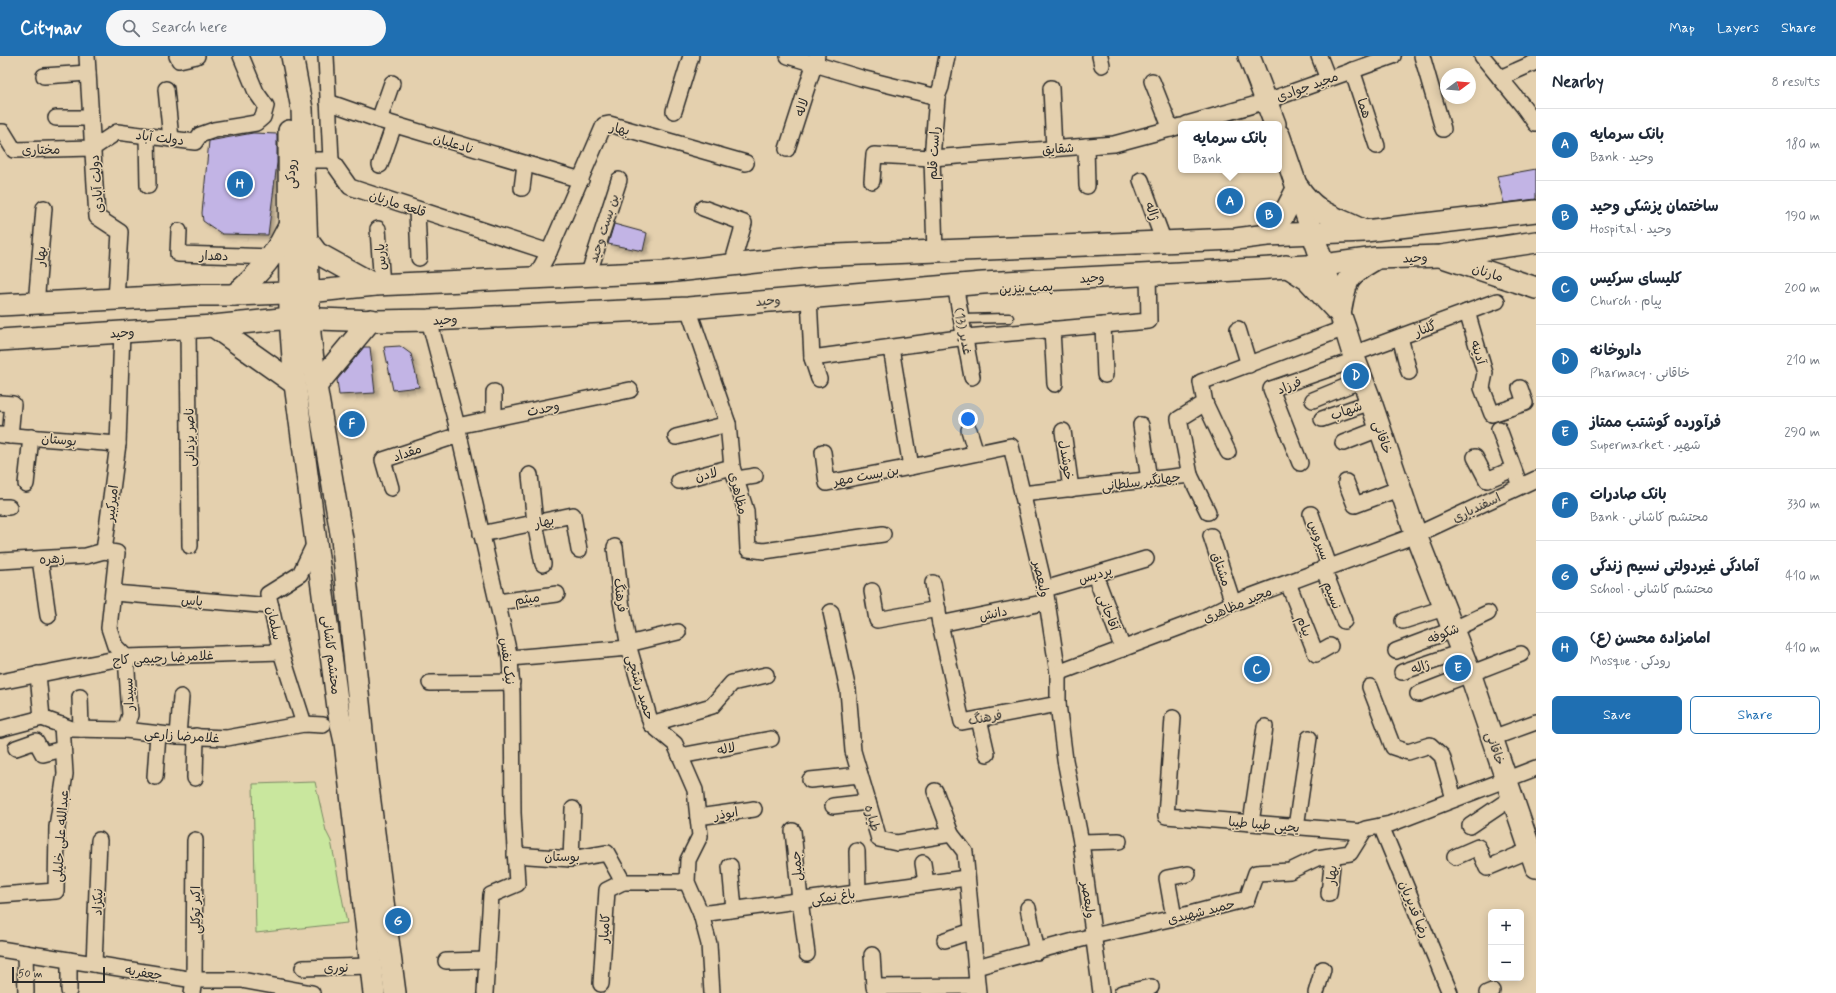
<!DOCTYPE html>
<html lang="en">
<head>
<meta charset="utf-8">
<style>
  body { margin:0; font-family:Mynerve,"Playpen Sans Arabic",sans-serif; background:#f6f6f7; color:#1f2937 }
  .controls { position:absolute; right:12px; bottom:12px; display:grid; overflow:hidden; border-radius:6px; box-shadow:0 2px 10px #0003 }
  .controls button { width:36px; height:36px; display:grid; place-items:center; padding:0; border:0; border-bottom:1px solid #e0e1e3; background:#fff; color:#1f2937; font:20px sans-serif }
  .compass { position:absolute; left:1440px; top:12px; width:36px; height:36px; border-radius:50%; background:#fff; box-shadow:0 2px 10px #0003; rotate:74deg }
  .scale { position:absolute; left:12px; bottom:10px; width:93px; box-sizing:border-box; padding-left:4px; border:2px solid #2b2b2b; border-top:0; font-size:11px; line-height:14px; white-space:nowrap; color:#2b2b2b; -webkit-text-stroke:3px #e4d0ae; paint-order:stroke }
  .you { position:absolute; left:968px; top:363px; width:14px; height:14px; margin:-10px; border:3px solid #fff; border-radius:50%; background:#1a73e8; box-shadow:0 0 0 6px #1a73e833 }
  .badge { display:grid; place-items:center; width:26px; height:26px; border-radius:50%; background:#1f6fb2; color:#fff; font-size:13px; font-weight:700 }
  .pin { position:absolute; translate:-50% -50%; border:2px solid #fff; box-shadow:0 1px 4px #0006 }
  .popup { position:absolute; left:1178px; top:65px; width:104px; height:52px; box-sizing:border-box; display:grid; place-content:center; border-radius:6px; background:#fff; filter:drop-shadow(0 1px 3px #0005); font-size:13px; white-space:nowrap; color:#747a83 }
  .popup b { font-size:15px; color:#1f2937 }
  .popup::after { content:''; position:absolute; left:50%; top:100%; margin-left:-8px; border:8px solid transparent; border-top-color:#fff }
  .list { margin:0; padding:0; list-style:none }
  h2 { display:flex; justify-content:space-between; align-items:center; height:52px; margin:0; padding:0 16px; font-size:17px }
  h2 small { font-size:13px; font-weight:400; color:#747a83 }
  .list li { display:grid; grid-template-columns:26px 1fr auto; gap:12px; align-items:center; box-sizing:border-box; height:72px; padding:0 16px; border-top:1px solid #e0e1e3 }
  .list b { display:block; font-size:15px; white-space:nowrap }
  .list p { margin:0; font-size:13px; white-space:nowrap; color:#747a83 }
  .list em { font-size:13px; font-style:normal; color:#747a83 }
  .actions { display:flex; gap:8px; padding:12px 16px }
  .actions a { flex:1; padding:9px 0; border:1px solid #1f6fb2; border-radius:6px; text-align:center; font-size:14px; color:#1f6fb2 }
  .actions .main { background:#1f6fb2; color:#fff }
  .icon { flex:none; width:22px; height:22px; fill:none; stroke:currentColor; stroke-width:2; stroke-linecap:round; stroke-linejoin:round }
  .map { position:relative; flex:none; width:1536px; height:937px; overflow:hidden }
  header { display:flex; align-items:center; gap:24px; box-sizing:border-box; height:56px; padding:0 20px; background:#1f6fb2; color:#fff }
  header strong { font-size:19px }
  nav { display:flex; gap:22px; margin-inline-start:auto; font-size:14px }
  .search { width:280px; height:36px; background:#f6f6f7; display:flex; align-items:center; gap:10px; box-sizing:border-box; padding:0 14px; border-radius:22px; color:#747a83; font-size:15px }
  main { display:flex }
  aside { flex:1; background:#fff }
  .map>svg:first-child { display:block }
  .green { fill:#c9e79e; stroke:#7a8964 }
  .building { fill:#c2b4e5; stroke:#2b2b2b; filter:url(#shadow) }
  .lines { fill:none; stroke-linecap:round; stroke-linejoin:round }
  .lane-casing { stroke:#2b2b2b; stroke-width:11 }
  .street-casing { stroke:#2b2b2b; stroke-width:18 }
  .secondary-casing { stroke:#2b2b2b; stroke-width:24 }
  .lane { stroke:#e4d0ae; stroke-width:8 }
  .street { stroke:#e4d0ae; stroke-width:15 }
  .secondary { stroke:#e4d0ae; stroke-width:21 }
  .labels { text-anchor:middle; stroke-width:3; stroke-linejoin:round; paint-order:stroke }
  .street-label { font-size:13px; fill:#2b2b2b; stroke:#e4d0ae }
</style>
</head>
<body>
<header>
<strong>Citynav</strong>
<div class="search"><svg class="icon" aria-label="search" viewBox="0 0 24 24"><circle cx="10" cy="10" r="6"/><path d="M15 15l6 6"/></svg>Search here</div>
<nav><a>Map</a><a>Layers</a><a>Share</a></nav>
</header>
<main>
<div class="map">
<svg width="1536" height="937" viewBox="0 0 1536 937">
  <defs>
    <filter id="shadow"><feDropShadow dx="3.5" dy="3.5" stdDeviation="2" flood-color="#0004"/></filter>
  </defs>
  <rect width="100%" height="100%" fill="#e4d0ae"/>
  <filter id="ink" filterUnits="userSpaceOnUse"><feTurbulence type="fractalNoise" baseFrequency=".025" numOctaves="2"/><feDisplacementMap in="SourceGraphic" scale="8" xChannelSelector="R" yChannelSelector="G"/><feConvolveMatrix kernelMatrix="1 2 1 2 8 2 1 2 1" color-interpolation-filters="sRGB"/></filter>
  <g filter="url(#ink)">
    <polygon class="green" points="315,726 326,775 331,785 347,867 256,877 253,728"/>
    <g class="building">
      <polygon points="253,77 277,78 277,107 268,179 222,178 203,165 202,157 209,85"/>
      <polygon points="1536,113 1536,143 1504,147 1497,120"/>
      <polygon points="614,168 647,177 643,195 608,188"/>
      <polygon points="400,290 411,298 419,331 393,334 384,291"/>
      <polygon points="364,291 370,291 375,337 339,339 337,324"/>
    </g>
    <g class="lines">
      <defs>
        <polyline id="lane" points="962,263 1009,262"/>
        <g id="street">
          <polyline points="87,0 97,161 120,176 116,244"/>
          <polyline points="177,0 179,4 197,0"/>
          <polyline points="326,0 331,104 350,131 549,196 535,222"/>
          <polyline points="788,0 861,22 937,41"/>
          <polyline points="1100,0 1102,9"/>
          <polyline points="1319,0 1328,23"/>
          <polyline points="1422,0 1443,73"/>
          <polyline points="1482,0 1523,50 1536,68"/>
          <polyline points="1352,14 1377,90"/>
          <polyline points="44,20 88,17"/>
          <polyline points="1500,22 1536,6"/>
          <polyline points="1152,25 1171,73"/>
          <polyline points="1051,32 1054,93"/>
          <polyline points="166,33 171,83"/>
          <polyline points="328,46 379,64 581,124"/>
          <polyline points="674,55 691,0"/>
          <polyline points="56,62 91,62"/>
          <polyline points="379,64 392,27"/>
          <polyline points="1187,68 1267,45 1393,0"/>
          <polyline points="0,76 3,76 14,94 93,92 117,76 195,86 200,79 214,74 256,67 263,61 266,50 256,36 241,0"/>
          <polyline points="147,80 148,130"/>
          <polyline points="1086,90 1087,130"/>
          <polyline points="787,93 817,0"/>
          <polyline points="305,104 331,104"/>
          <polyline points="380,109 394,69"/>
          <polyline points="1141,124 1164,186"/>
          <polyline points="872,125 874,99 932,102 1114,88 1181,70"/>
          <polyline points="522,132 525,108"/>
          <polyline points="703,152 744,167 732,209"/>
          <polyline points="417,154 419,202"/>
          <polyline points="378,173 382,230"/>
          <polyline points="179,175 178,198 273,201"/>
          <polyline points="549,196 604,69 609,68 746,107"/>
          <polyline points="935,196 932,102 937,41 941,31 947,0"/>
          <polyline points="588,220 619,124"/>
          <polyline points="955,229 972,321"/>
          <polyline points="809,241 812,302 819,323"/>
          <polyline points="36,249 44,152"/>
          <polyline points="688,252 728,368 732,411 746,455 748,493 764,495 883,478"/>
          <polyline points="1467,256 1485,317 1482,332 1492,358 1525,347 1520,332"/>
          <polyline points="429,264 457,370 510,602 512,638 513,757 517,828 491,839 485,937"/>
          <polyline points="1103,269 1105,319"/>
          <polyline points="188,271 190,490"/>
          <polyline points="1052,273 1055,328"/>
          <polyline points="1238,273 1249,309"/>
          <polyline points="122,276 118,388 104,495 117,497 109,572 115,590 126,601 130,659 125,674"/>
          <polyline points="1400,281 1409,316"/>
          <polyline points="891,292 911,411 1011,390 1045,533 1058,617 1058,648 1065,704 1081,786 1101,937"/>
          <polyline points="1353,298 1497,245"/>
          <polyline points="812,302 966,281 1149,265 1148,218"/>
          <polyline points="494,336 494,362"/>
          <polyline points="1313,344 1362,324"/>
          <polyline points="0,347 13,348 10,380"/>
          <polyline points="1205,347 1228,396"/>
          <polyline points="1322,363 1371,346"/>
          <polyline points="1141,369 1149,424"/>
          <polyline points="457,370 630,334"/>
          <polyline points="1499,373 1520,430"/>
          <polyline points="969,374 976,397"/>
          <polyline points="1063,375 1071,433"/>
          <polyline points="0,379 118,388"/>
          <polyline points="676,381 728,368"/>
          <polyline points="1343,387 1379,373"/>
          <polyline points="823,396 827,427 911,411"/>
          <polyline points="1475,401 1487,424 1513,413"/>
          <polyline points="1300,407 1271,333 1355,304"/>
          <polyline points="530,419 535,467 543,508"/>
          <polyline points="1190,419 1208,456"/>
          <polyline points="737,423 755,420"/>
          <polyline points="679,425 732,411"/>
          <polyline points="1346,426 1355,449 1401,432"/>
          <polyline points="26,428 31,381"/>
          <polyline points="391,432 383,404 459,379"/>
          <polyline points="1022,438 1190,419 1179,363 1205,347 1201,326 1345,272"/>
          <polyline points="0,451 9,451"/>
          <polyline points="1311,458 1329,510"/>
          <polyline points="481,478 573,459 579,494"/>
          <polyline points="1211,480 1233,547"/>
          <polyline points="615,491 621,545 629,592 651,668 675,688 695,734 700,780 688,804 687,826 701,858 709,888 712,937"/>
          <polyline points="40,503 48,560"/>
          <polyline points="0,505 86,500 104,495"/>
          <polyline points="1323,512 1344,565"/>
          <polyline points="1095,519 1123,593"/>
          <polyline points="933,527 940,568 962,666 1058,648"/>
          <polyline points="1288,527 1316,598 1330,590"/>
          <polyline points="1045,533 1146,503"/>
          <polyline points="872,535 877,564 938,553"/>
          <polyline points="114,537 271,550"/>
          <polyline points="498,546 557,538"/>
          <polyline points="831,556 848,634 853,695 879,783 897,787 951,778 965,796 978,937"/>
          <polyline points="1403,565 1444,552"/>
          <polyline points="940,568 1047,546"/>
          <polyline points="628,588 678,576"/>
          <polyline points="1396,595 1452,574 1488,557"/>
          <polyline points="510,602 629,592"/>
          <polyline points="1402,616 1461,596"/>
          <polyline points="1058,617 1199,564 1233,547 1416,479 1536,423"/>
          <polyline points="38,618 42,662"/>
          <polyline points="0,626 126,601 281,596"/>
          <polyline points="430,627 512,626"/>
          <polyline points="1370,631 1393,691 1408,696 1430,689 1442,700 1454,743"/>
          <polyline points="1418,638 1521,598"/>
          <polyline points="80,641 81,673"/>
          <polyline points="42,662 72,673 125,674 178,680 227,682 304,668 323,669"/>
          <polyline points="1173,662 1166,760 1363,776"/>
          <polyline points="979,663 987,698"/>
          <polyline points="304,668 281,596 268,538 300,518 316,485"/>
          <polyline points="651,668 712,650 732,627 766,619"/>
          <polyline points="0,673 42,662"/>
          <polyline points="178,680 181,641"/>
          <polyline points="1492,682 1536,666"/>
          <polyline points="16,692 36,685 43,698 63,693"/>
          <polyline points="680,700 771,683"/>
          <polyline points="155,721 158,678"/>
          <polyline points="195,722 196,680"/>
          <polyline points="810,724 860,719"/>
          <polyline points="935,735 951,778"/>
          <polyline points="833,750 868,746"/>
          <polyline points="698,761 754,753"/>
          <polyline points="1251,767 1265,671"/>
          <polyline points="1381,770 1450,937"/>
          <polyline points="1470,770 1513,741"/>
          <polyline points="1296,771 1309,682"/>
          <polyline points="793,775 800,844 807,898"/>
          <polyline points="1081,786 1119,785"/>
          <polyline points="857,795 858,837"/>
          <polyline points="515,799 571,803 607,797 623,826 687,826"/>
          <polyline points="1455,801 1478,791 1487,812 1530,794"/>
          <polyline points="571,803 573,753"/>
          <polyline points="923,807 926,827"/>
          <polyline points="730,810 734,853"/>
          <polyline points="1329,838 1333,800"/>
          <polyline points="0,839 56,835 57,771 65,718 62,669"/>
          <polyline points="1028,852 1037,896"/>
          <polyline points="701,858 966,822"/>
          <polyline points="1174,862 1167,822 1188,818"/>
          <polyline points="945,884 972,875"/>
          <polyline points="0,893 194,924 242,924 312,937"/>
          <polyline points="25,897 26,937"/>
          <polyline points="872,899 874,931 977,930"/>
          <polyline points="446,905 487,904"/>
          <polyline points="94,908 99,784"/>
          <polyline points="976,911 1093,880 1174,862 1247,843 1256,817 1290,815 1317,802 1350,797 1365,773 1390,768 1536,712"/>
          <polyline points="303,912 370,910"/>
          <polyline points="601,928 607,834 623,826"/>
          <polyline points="69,935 69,904"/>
          <polyline points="192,937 194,924 195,784"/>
          <polyline points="1122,937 1151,931"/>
          <polyline points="1316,937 1323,913"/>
          <polyline points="1487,937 1492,935"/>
        </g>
        <g id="secondary">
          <polyline points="292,0 302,53 310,278 316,330 342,483 367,723 395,937"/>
          <polyline points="1249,0 1275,68"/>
          <polyline points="289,75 290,262 295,328 339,659 345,686 374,937"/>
          <polyline points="1279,79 1345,272 1355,304 1371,346 1416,479 1470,617 1536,811"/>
          <path d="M 1267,179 L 1283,160 L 1298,131 C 1316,158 1334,160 1362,174"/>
          <polyline points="308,185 317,197 375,229"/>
          <polyline points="1443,201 1536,232"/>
          <polyline points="1286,210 1308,224 1336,254"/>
          <path d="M 234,239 C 258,220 275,200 288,172"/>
          <polyline points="0,249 194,239 234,239 309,236 375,229 666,216 812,200 1236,183 1267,179 1365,175 1536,155"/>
          <path d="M 1340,257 C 1347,224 1343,222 1374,204"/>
          <polyline points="213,270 295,328"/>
          <polyline points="0,284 213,270 290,262 376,265 429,264 688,252 983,227 1237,214 1323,209 1376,202 1441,200 1536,186"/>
          <polyline points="316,330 371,264"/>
        </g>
      </defs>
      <use href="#lane" class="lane-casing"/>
      <use href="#street" class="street-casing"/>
      <use href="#secondary" class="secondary-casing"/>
      <use href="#lane" class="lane"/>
      <use href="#street" class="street"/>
      <use href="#secondary" class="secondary"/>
    </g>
  </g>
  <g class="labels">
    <g class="street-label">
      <text transform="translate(1307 30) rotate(-20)" y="5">مجید جوادی</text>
      <text transform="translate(801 51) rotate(-72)" y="5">لاله</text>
      <text transform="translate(1365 52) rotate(71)" y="5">هما</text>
      <text transform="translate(620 72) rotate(12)" y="5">بهار</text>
      <text transform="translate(160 81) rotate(7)" y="5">دولت آباد</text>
      <text transform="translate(454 87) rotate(17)" y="5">نادعلیان</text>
      <text transform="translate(1058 92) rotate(-4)" y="5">شقایق</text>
      <text transform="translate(41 93) rotate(-1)" y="5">مختاری</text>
      <text transform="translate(933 97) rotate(-87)" y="5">راست قلم</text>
      <text transform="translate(290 118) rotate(-90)" y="5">رودکی</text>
      <text transform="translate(96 128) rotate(-95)" y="5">دولت آبادی</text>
      <text transform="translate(398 147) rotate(18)" y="5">قلعه مارنان</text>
      <text transform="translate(1153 155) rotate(70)" y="5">ژاله</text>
      <text transform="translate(603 172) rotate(-72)" y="5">بن بست وحید</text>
      <text transform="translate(214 199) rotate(1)" y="5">دهدار</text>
      <text transform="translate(40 200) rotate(-85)" y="5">بهار</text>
      <text transform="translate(380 201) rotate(-94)" y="5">پارس</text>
      <text transform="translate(1415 201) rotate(-2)" y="5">وحید</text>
      <text transform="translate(1488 216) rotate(18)" y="5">مارنان</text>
      <text transform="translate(1092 221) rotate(-3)" y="5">وحید</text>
      <text transform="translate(1026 231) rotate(-3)" y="5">پمپ بنزین</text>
      <text transform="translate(768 244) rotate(-5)" y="5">وحید</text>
      <text transform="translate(445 263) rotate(-4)" y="5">وحید</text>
      <text transform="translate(1425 272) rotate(-21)" y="5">گلنار</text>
      <text transform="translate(964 275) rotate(79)" y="5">غدیر (13)</text>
      <text transform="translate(122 276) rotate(-4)" y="5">وحید</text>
      <text transform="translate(1479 296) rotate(74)" y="5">آدینه</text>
      <text transform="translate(1289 329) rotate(-23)" y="5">فرزاد</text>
      <text transform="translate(543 352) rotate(-12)" y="5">وحدت</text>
      <text transform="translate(1346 354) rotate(-19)" y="5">شهاب</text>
      <text transform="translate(189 381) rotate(-91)" y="5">ناصر یزدانی</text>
      <text transform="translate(1383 381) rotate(71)" y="5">خاقانی</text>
      <text transform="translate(59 383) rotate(5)" y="5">بوستان</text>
      <text transform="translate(407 396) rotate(-19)" y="5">مقداد</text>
      <text transform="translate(1067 404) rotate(82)" y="5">خوشدل</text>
      <text transform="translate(706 418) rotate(-14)" y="5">لادن</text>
      <text transform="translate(866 419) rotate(-10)" y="5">بن بست مهر</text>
      <text transform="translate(1141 425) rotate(-7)" y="5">جهانگیر سلطانی</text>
      <text transform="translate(739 437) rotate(76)" y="5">مظاهری</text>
      <text transform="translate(111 447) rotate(-83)" y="5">امیرکبیر</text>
      <text transform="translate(1476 451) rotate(-25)" y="5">اسفندیاری</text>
      <text transform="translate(544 465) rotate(-12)" y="5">بهار</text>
      <text transform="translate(1320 484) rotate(71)" y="5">سیروس</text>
      <text transform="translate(52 502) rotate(-3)" y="5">زهره</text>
      <text transform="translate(1222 513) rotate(71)" y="5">مشتاق</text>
      <text transform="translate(1095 518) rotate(-17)" y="5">پردیس</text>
      <text transform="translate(1042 523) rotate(78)" y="5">ولیعصر</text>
      <text transform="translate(621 539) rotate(83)" y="5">فرهنگ</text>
      <text transform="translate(1333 539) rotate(69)" y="5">نسیم</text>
      <text transform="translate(527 542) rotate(-8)" y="5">میثم</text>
      <text transform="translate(192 544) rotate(5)" y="5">پاس</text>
      <text transform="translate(1237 548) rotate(-23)" y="5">مجید مظاهری</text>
      <text transform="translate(1109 556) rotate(69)" y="5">آقاجانی</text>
      <text transform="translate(993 557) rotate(-12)" y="5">دانش</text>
      <text transform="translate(275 567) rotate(78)" y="5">سلمان</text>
      <text transform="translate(1305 570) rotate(69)" y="5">پیام</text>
      <text transform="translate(1443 577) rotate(-22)" y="5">شکوفه</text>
      <text transform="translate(332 599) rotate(83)" y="5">محتشم کاشانی</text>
      <text transform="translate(163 601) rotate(-3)" y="5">غلامرضا رحیمی کاج</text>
      <text transform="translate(508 605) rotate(83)" y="5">نیک نفس</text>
      <text transform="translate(1420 610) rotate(-19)" y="5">ژاله</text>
      <text transform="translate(641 631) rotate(73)" y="5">حمید رشتچی</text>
      <text transform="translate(128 638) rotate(-93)" y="5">سپیدار</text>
      <text transform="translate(985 661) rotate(-10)" y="5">فرهنگ</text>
      <text transform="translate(182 679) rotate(4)" y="5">غلامرضا زارعی</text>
      <text transform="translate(726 692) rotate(-11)" y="5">لاله</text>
      <text transform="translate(1496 692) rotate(71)" y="5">خاقانی</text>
      <text transform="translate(726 757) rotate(-9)" y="5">ابوذر</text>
      <text transform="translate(873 762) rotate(74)" y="5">طیاره</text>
      <text transform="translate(1264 768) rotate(5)" y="5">یحیی طیبا طیبا</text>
      <text transform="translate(60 780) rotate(-86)" y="5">عبدالله علی خلیلی</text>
      <text x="562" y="805">بوستان</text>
      <text transform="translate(796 810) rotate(-95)" y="5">جمیل</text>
      <text transform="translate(1331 819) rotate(-84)" y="5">بهار</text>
      <text transform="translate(833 840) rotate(-8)" y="5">باغ نمکی</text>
      <text transform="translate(1089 844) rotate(82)" y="5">ولیعصر</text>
      <text transform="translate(97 846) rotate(-88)" y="5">نیکزاد</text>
      <text transform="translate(1415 853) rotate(68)" y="5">رضا قدیریان</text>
      <text transform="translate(195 854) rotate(-90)" y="5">اکبر توکلی</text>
      <text transform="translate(1201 855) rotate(-14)" y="5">حمید شهیدی</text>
      <text transform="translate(604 872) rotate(-86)" y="5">کامیار</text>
      <text transform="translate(336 911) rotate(-1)" y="5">نوری</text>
      <text transform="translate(144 916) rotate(9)" y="5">جعفریه</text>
    </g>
  </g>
</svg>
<div class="controls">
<button>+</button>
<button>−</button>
</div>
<svg class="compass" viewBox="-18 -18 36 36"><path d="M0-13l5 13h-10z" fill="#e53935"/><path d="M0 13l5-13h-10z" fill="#747a83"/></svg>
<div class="scale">50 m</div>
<div class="you"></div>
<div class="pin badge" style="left:1230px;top:145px">A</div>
<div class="popup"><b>بانک سرمایه</b>Bank</div>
<div class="pin badge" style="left:1269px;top:159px">B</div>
<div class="pin badge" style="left:1257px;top:613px">C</div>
<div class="pin badge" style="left:1356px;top:320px">D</div>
<div class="pin badge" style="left:1458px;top:612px">E</div>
<div class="pin badge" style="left:352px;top:368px">F</div>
<div class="pin badge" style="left:398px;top:865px">G</div>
<div class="pin badge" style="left:240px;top:128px">H</div>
</div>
<aside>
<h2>Nearby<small>8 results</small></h2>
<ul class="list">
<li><span class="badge">A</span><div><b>بانک سرمایه</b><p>Bank · وحید</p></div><em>180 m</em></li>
<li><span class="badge">B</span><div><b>ساختمان پزشکی وحید</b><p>Hospital · وحید</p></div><em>190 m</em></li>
<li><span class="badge">C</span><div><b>کلیسای سرکیس</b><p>Church · پیام</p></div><em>200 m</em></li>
<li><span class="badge">D</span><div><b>داروخانه</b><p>Pharmacy · خاقانی</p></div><em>210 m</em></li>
<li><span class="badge">E</span><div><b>فرآورده گوشتب ممتاز</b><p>Supermarket · شهیر</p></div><em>290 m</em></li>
<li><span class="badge">F</span><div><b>بانک صادرات</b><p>Bank · محتشم کاشانی</p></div><em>330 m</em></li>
<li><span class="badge">G</span><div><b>آمادگی غیردولتی نسیم زندگی</b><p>School · محتشم کاشانی</p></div><em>410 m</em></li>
<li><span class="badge">H</span><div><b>امامزاده محسن (ع)</b><p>Mosque · رودکی</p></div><em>410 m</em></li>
</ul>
<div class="actions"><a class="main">Save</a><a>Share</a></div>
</aside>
</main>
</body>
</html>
